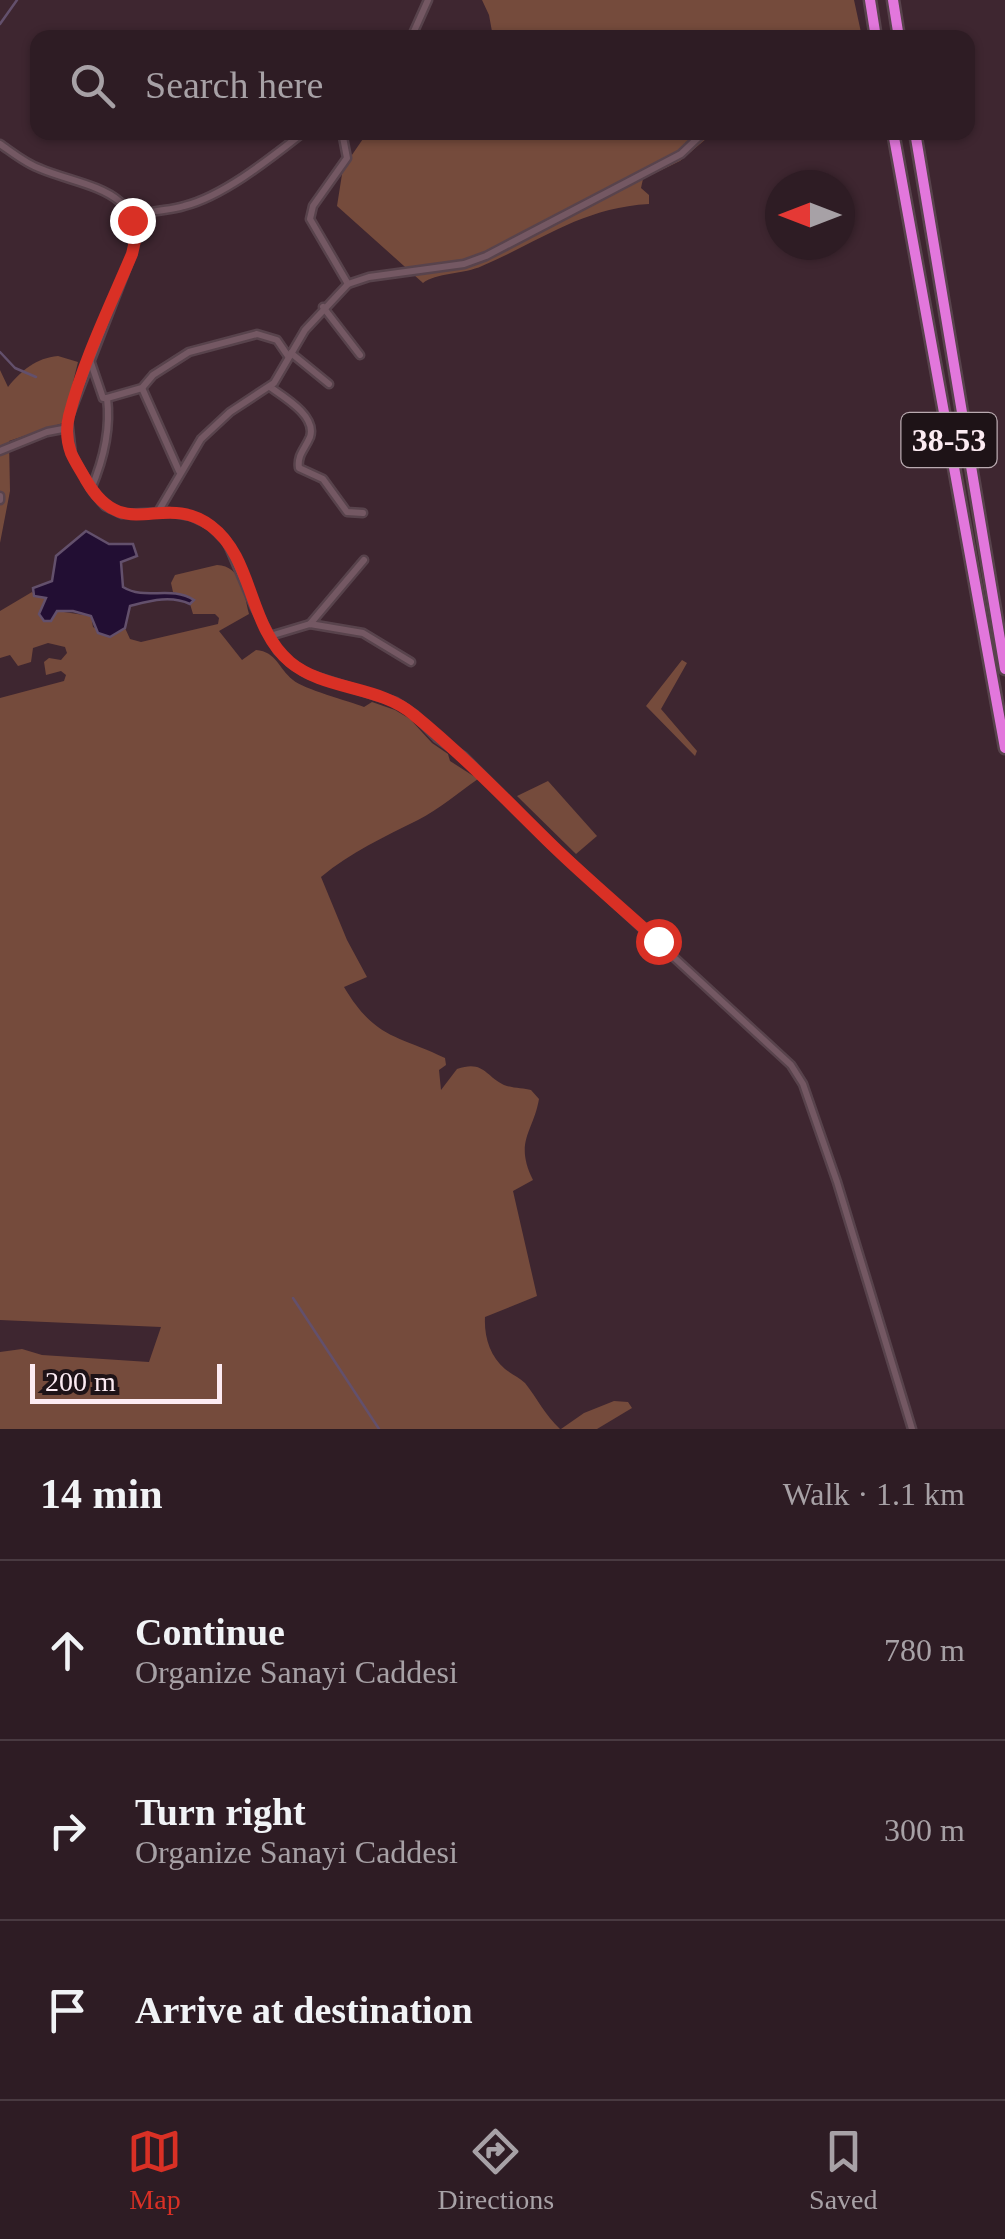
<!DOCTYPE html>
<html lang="en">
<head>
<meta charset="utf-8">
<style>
  body { margin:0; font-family:"Times New Roman",serif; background:#3a2931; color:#f1f3f6 }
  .compass { position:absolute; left:765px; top:170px; width:90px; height:90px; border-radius:50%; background:#2e1c24; box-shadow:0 2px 8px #0004; rotate:270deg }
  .scale { position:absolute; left:30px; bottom:25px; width:192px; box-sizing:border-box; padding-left:10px; border:5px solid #fcebf2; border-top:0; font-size:28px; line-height:35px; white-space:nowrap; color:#fcebf2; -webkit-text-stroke:8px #1e1317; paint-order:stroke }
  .stop { position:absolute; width:30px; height:30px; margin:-22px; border:8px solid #d93025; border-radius:50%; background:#fff }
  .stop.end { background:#d93025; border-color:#fff; box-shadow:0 2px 10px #0008 }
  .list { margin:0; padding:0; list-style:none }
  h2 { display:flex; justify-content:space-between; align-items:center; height:130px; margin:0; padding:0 40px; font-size:42px }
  h2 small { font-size:32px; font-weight:400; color:#a7a1a6 }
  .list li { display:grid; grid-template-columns:65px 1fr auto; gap:30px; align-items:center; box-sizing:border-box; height:180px; padding:0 40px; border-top:2px solid #493a41 }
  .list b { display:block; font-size:38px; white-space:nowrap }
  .list p { margin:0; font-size:32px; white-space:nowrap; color:#a7a1a6 }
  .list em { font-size:32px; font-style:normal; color:#a7a1a6 }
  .icon { flex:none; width:55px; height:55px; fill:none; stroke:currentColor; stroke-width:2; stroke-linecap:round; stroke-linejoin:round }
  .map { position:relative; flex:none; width:1005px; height:1429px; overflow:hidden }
  .search { position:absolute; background:#2e1c24; box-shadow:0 2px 8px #0004; left:30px; right:30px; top:30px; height:110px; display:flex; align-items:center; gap:25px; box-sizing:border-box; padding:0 35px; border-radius:20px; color:#a7a1a6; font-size:38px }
  .sheet { height:670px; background:#2e1c24 }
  nav { display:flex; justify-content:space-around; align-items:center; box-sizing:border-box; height:140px; border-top:2px solid #493a41; background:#2e1c24; font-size:28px; color:#a7a1a6 }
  nav a { display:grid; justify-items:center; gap:5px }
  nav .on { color:#d93025 }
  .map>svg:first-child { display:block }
  .green { fill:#754b3c }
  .water { fill:#220e33; stroke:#63506c; stroke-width:2.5 }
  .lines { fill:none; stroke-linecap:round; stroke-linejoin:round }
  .stream { stroke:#63506c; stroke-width:2.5 }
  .minor-casing { stroke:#58434c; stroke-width:11 }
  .highway-casing { stroke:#58434c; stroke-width:15 }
  .minor { stroke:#745863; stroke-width:6 }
  .highway { stroke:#e277dc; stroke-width:10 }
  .route { stroke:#d93025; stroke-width:12 }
  .labels { text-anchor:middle; stroke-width:9; stroke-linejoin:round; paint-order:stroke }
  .shield { fill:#1e1317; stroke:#b9aab0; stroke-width:2.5 }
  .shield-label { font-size:32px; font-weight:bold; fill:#fcebf2 }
</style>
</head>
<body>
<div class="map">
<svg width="1005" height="1429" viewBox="0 0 1005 1429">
  <rect width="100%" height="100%" fill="#3e2630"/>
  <g class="green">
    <polygon points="482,0 854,0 862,37 493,37 489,15"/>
    <path d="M 367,133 L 713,133 L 680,161 L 643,179 L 641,188 L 649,195 L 649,204 C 581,208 541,241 482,266 C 465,274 435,273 423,283 L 337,206 L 343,168 Z"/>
    <path d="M 58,356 L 78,362 L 63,423 L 9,441 L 10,491 L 0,543 L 0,370 L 8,387 C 22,370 36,358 58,356 Z"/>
    <path d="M 217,565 C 242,566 244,594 249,614 L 219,631 L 242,660 L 256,650 C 277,652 278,668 293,680 C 303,689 349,701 364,707 L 372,702 L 395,710 L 410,719 L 432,743 L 448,754 L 450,761 L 478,779 C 458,793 439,809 418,820 C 384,837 351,852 321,877 L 347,940 L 367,977 L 344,987 C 375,1039 397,1035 445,1058 L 446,1065 L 439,1070 L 441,1090 L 457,1069 C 484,1060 485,1076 504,1085 C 512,1088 524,1088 531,1090 L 539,1099 C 533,1133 514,1141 533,1180 L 513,1191 L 537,1296 L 485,1317 C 484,1337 490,1356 505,1369 C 511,1374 520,1378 525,1383 C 537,1398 545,1415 560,1429 L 0,1429 L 0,1352 L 22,1349 L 42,1355 L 149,1362 L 161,1327 L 0,1320 L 0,698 L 64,681 L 66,675 L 61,671 L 46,675 L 44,662 L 49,658 L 61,660 L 67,653 L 65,647 L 48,643 L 33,648 L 31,662 L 18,666 L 10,655 L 0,658 L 0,611 L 32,592 L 35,596 L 46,598 L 44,621 L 51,621 L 57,611 L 91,616 L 93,627 L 110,637 L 125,628 L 130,639 L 141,642 L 218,624 L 219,618 L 215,614 L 193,614 L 190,604 L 194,600 L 173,592 L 171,583 L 175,575 Z"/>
    <polygon points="682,660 687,663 661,709 697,751 695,756 646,706"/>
    <polygon points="548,781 597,836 576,854 517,796"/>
    <polygon points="614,1401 628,1402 632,1408 597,1429 561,1429 584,1413"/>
  </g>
  <path class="water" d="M 86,531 L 109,544 L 133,544 L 137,556 L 121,562 L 123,587 C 146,601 170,585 194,600 L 190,604 C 170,595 150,601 130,606 L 125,628 L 110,637 L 98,633 L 91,616 L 73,611 L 57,611 L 51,621 L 44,621 L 39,614 L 46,598 L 34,596 L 33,588 L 52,581 L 56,556 Z"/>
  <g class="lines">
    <g class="stream">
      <polyline points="0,24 17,0"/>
      <polyline points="0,352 15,368 36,377"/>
      <polyline points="293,1298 379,1429"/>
    </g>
    <defs>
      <g id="minor">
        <polyline points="411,38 428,0"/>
        <polyline points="342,132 347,158 313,206 310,219 348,284"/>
        <path d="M 0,144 C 13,153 26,164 41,169 C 84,187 148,189 132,254 L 68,419 L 72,455 L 93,492 L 105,506 L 122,514 L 168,512 L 191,516 L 210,525 L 227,542 L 255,608 L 278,651 L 292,664 L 308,674 L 396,702 L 414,714 L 437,738 L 463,756 L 553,846 L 791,1065 L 803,1084 L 837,1182 L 912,1429"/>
        <path d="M 132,220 C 150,208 165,212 184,206 C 224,196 272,157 304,132"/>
        <polyline points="323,307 360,355"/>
        <polyline points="291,353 329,384"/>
        <path d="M 90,360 L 103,398 L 107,398 C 111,429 103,461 91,489"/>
        <path d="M 270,387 C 284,397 317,416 310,437 C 305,449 297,455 299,468 L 323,479 L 347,512 L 363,513"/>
        <polyline points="142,388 179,471"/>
        <polyline points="107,398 142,388 153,375 189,352 257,334 277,340 288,356"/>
        <polyline points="0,451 47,432 68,428"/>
        <polyline points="0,496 0,500"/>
        <polyline points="158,512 201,439 230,412 274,383 305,330 348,284 369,277 464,264 486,256 681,154 704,132"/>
        <polyline points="310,624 364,560"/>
        <polyline points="270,636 310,624 363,633 411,662"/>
      </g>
      <g id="highway">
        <polyline points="870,0 876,38"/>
        <polyline points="893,0 899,38"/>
        <polyline points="893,132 1005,748"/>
        <polyline points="915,132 1005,669"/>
      </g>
    </defs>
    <use href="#minor" class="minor-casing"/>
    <use href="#highway" class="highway-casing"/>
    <use href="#minor" class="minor"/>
    <use href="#highway" class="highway"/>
  </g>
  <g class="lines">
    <path class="route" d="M 132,220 L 135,241 L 132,254 C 110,306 83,361 69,416 C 66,428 67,442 71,453 C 75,462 81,471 86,480 C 124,546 163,490 211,526 C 254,558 248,627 290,662 C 325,691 379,685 414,715 C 463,755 506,800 552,845 C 586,878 623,909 658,941"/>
  </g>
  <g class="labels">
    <rect class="shield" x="901.5" y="413" width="95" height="54" rx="8"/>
    <g class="shield-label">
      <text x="949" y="451">38-53</text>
    </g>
  </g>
</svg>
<svg class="compass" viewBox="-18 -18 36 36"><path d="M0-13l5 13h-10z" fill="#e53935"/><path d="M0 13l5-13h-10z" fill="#a7a1a6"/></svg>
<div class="scale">200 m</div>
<div class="stop" style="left:658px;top:941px"></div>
<div class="stop end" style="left:132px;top:220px"></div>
<div class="search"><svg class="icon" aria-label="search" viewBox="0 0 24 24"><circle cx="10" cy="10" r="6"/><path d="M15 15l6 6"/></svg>Search here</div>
</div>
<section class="sheet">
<h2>14 min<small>Walk · 1.1 km</small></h2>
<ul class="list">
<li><svg class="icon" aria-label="ahead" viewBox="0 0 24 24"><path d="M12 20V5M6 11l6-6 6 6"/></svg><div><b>Continue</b><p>Organize Sanayi Caddesi</p></div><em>780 m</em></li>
<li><svg class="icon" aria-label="right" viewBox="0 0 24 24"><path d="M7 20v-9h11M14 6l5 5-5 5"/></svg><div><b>Turn right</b><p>Organize Sanayi Caddesi</p></div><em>300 m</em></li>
<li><svg class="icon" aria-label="arrive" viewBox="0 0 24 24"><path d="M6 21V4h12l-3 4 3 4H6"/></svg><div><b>Arrive at destination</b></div></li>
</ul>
</section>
<nav>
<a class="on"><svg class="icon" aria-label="map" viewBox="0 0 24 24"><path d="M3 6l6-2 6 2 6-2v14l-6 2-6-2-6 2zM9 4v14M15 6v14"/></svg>Map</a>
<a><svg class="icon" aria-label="directions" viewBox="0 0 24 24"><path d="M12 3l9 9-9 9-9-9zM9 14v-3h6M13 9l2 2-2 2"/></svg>Directions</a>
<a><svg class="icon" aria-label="saved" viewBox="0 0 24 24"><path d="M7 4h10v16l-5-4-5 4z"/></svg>Saved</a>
</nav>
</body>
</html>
